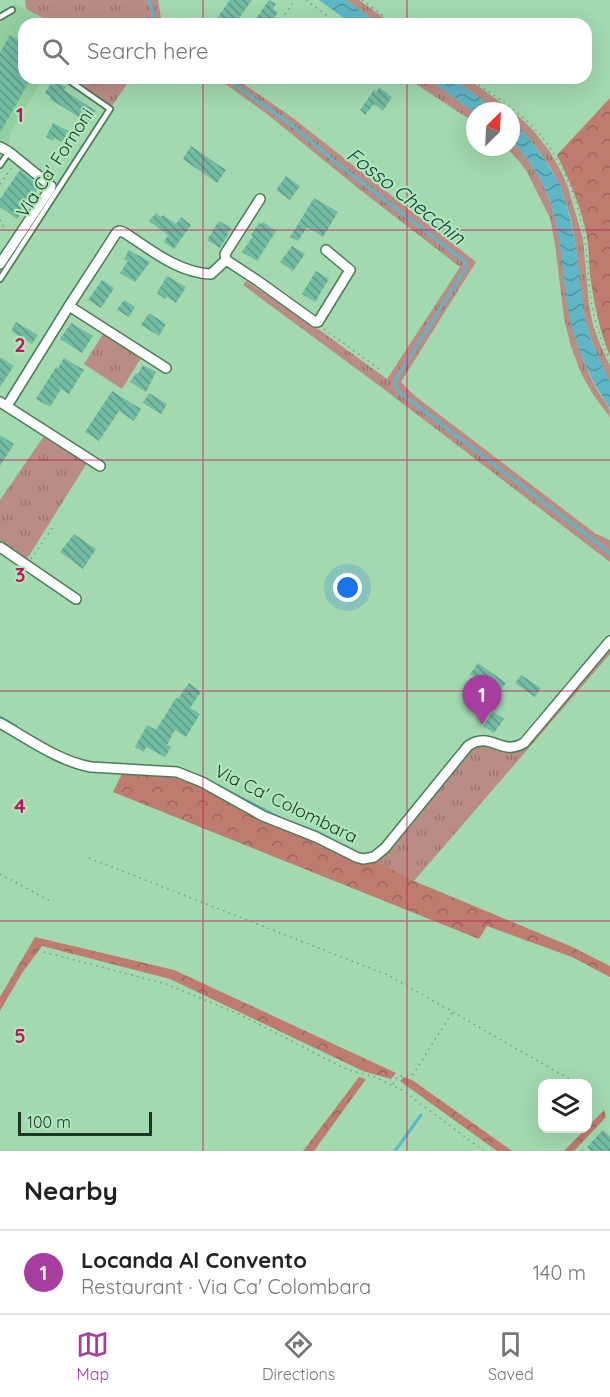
<!DOCTYPE html>
<html lang="en">
<head>
<meta charset="utf-8">
<style>
  body { margin:0; font-family:Quicksand,sans-serif; background:#f6f6f6; color:#222 }
  .controls { position:absolute; right:18px; bottom:18px; display:grid; overflow:hidden; border-radius:12px; box-shadow:0 6px 24px #0002 }
  .controls button { width:54px; height:54px; display:grid; place-items:center; padding:0; border:0; border-bottom:2px solid #e0e0e0; background:#fff; color:#222; font:30px sans-serif }
  .compass { position:absolute; left:466px; top:102px; width:54px; height:54px; border-radius:50%; background:#fff; box-shadow:0 6px 24px #0002; rotate:24deg }
  .scale { position:absolute; left:18px; bottom:15px; width:134px; box-sizing:border-box; padding-left:6px; border:3px solid #1f3525; border-top:0; font-size:16px; line-height:21px; white-space:nowrap; color:#1f3525; -webkit-text-stroke:4px #afe6bb; paint-order:stroke }
  .you { position:absolute; left:348px; top:588px; width:21px; height:21px; margin:-15px; border:4px solid #fff; border-radius:50%; background:#1a73e8; box-shadow:0 0 0 9px #1a73e833 }
  .badge { display:grid; place-items:center; width:39px; height:39px; border-radius:50%; background:#a73d9e; color:#fff; font-size:20px; font-weight:700 }
  .pin { position:absolute; translate:-50% -50px; filter:drop-shadow(0 2px 3px #0008) }
  .pin::after { content:''; position:absolute; top:32px; width:21px; height:18px; background:inherit; clip-path:polygon(0 0,100% 0,50% 100%) }
  .list { margin:0; padding:0; list-style:none }
  h2 { display:flex; justify-content:space-between; align-items:center; height:78px; margin:0; padding:0 24px; font-size:26px }
  h2 small { font-size:20px; font-weight:400; color:#767676 }
  .list li { display:grid; grid-template-columns:39px 1fr auto; gap:18px; align-items:center; box-sizing:border-box; height:84px; padding:0 24px; border-top:2px solid #e0e0e0 }
  .list b { display:block; font-size:22px; white-space:nowrap }
  .list p { margin:0; font-size:20px; white-space:nowrap; color:#767676 }
  .list em { font-size:20px; font-style:normal; color:#767676 }
  .icon { flex:none; width:33px; height:33px; fill:none; stroke:currentColor; stroke-width:2; stroke-linecap:round; stroke-linejoin:round }
  .map { position:relative; flex:none; width:610px; height:1151px; overflow:hidden }
  .search { position:absolute; background:#fff; box-shadow:0 6px 24px #0002; left:18px; right:18px; top:18px; height:66px; display:flex; align-items:center; gap:15px; box-sizing:border-box; padding:0 21px; border-radius:18px; color:#767676; font-size:22px }
  .sheet { height:162px; background:#fff }
  nav { display:flex; justify-content:space-around; align-items:center; box-sizing:border-box; height:84px; border-top:2px solid #e0e0e0; background:#fff; font-size:16px; color:#767676 }
  nav a { display:grid; justify-items:center; gap:3px }
  nav .on { color:#a73d9e }
  .map>svg:first-child { display:block }
  .built { fill:#93cfa0 }
  .grass { fill:url(#grass-tufts) }
  .forest { fill:url(#forest-crowns) }
  .water { fill:url(#water-waves) }
  .lines { fill:none; stroke-linecap:round; stroke-linejoin:round }
  .stream { stroke:#5fb6c6; stroke-width:3 }
  .building { fill:url(#building-back-hatch) }
  .lane-casing { stroke:#4a7d57; stroke-width:8 }
  .street-casing { stroke:#4a7d57; stroke-width:12 }
  .path { stroke:#749f7f; stroke-width:1.5; stroke-dasharray:1.5 4.5; stroke-linecap:butt }
  .lane { stroke:#fff; stroke-width:4.5 }
  .street { stroke:#fff; stroke-width:9 }
  .grid { fill:none; stroke:#c2185b; stroke-width:1.5; stroke-opacity:0.55 }
  .labels { text-anchor:middle; stroke-width:4.5; stroke-linejoin:round; paint-order:stroke }
  .street-label { font-size:18px; fill:#1f3525; stroke:#afe6bb }
  .water-label { font-size:20px; font-style:italic; fill:#103940; stroke:#afe6bb }
  .grid-label { font-size:20px; text-anchor:middle; font-weight:bold; fill:#c2185b; stroke:#afe6bb; stroke-width:4.5; stroke-linejoin:round; paint-order:stroke }
</style>
</head>
<body>
<div class="map">
<svg width="610" height="1151" viewBox="0 0 610 1151">
  <defs>
    <pattern id="grass-tufts" width="24" height="20" patternUnits="userSpaceOnUse" patternTransform="scale(1.5)"><rect width="24" height="20" fill="#ba8d84"/><path d="M3 7l-1-3M5 7V3M7 7l1-3M15 17l-1-3M17 17v-4M19 17l1-3" fill="none" stroke="#97746c"/></pattern>
    <pattern id="forest-crowns" width="20" height="18" patternUnits="userSpaceOnUse" patternTransform="scale(1.5)"><rect width="20" height="18" fill="#be7b6f"/><path d="M2 6a3 3 0 1 1 6 0M12 15a3 3 0 1 1 6 0" fill="none" stroke="#9a665b"/></pattern>
    <pattern id="water-waves" width="16" height="10" patternUnits="userSpaceOnUse" patternTransform="scale(1.5)"><rect width="16" height="10" fill="#5fb6c6"/><path d="M0 5q4-4 8 0t8 0" fill="none" stroke="#4e95a1"/></pattern>
    <pattern id="building-back-hatch" width="6" height="6" patternUnits="userSpaceOnUse" patternTransform="scale(1.5)"><rect width="6" height="6" fill="#73bca4"/><path d="M-1 5l2 2M0 0l6 6M5-1l2 2" fill="none" stroke="#5e9a85"/></pattern>
  </defs>
  <rect width="100%" height="100%" fill="#a2d9af"/>
  <polygon class="built" points="15,4 54,24 24,24 24,78 43,78 10,134 10,141 3,152 0,150 0,13"/>
  <g class="grass">
    <polygon points="25,0 158,0 162,24 54,24 26,9"/>
    <polygon points="346,0 359,0 392,24 379,24"/>
    <polygon points="71,78 131,78 112,106"/>
    <polygon points="217,78 235,78 293,118 476,262 401,382 415,396 596,534 610,540 610,562 381,387 243,285 246,281 321,331 387,379 460,267 359,189 267,114"/>
    <polygon points="417,78 427,78 475,113 475,123 416,84 418,79"/>
    <path d="M 452,78 L 467,78 L 515,113 L 533,130 L 550,152 L 558,166 L 567,184 L 583,239 L 589,305 L 593,325 L 600,344 L 610,366 L 610,382 C 599,360 589,338 584,314 C 579,289 578,265 575,240 C 568,194 548,152 511,122 L 511,111 L 497,111 Z"/>
    <path d="M 511,141 C 518,146 523,154 529,162 C 569,215 558,282 577,342 C 582,359 590,378 599,393 C 605,403 610,404 610,417 L 594,396 L 582,375 L 571,347 L 564,318 L 555,244 L 550,218 L 527,172 L 519,161 L 506,147 L 511,147 Z"/>
    <polygon points="103,334 141,358 122,389 84,364"/>
    <polygon points="44,436 87,463 27,559 0,542 0,500"/>
    <path d="M 610,646 L 610,654 L 414,881 L 376,860 L 465,753 L 476,745 C 481,745 487,744 491,745 C 516,751 510,761 532,739 Z"/>
  </g>
  <g class="forest">
    <path d="M 610,98 L 610,356 C 599,330 594,303 590,275 C 589,263 589,250 587,238 C 582,208 570,182 557,155 Z"/>
    <polygon points="123,772 167,774 193,780 251,812 376,860 414,881 570,946 610,966 610,977 572,957 487,926 479,939 113,792"/>
    <polygon points="35,937 174,970 396,1073 391,1079 363,1071 170,979 42,946 22,973 0,1011 0,997"/>
    <polygon points="359,1077 366,1079 314,1151 303,1151"/>
    <polygon points="404,1077 412,1080 512,1151 497,1151 400,1081"/>
    <polygon points="604,1110 606,1117 574,1151 564,1151"/>
  </g>
  <g class="water">
    <polygon points="319,0 346,0 379,24 352,24"/>
    <polygon points="427,78 452,78 497,111 475,111 475,113"/>
    <path d="M 511,122 L 526,134 L 545,160 L 560,185 L 568,210 L 575,240 L 584,314 L 591,340 L 610,382 L 610,408 C 591,381 576,349 569,316 C 559,262 564,208 529,162 C 523,154 518,146 511,141 Z"/>
  </g>
  <g class="lines">
    <g class="stream">
      <polyline points="148,0 151,6 155,24"/>
      <path d="M 225,78 L 290,124 L 334,161 L 465,262 L 465,268 L 460,277 L 395,381 C 394,389 399,392 404,396 L 610,553"/>
      <polyline points="572,679 598,648"/>
      <polyline points="545,711 563,690"/>
      <polyline points="0,717 16,726"/>
      <polyline points="459,750 465,743"/>
      <polyline points="220,787 282,819 319,833 354,851"/>
      <polyline points="395,1151 421,1115"/>
    </g>
  </g>
  <g class="building">
    <polygon points="230,0 252,0 235,24 213,24"/>
    <polygon points="269,0 276,4 273,9 278,12 270,24 258,24 254,21"/>
    <polygon points="10,35 24,43 24,78 31,78 0,133 0,53"/>
    <polygon points="54,78 61,81 59,83 66,87 64,90 96,111 88,123 50,99 51,97 45,93"/>
    <polygon points="379,87 392,97 383,111 374,104 365,115 360,110 374,90 376,92"/>
    <polygon points="53,123 68,131 62,142 54,138 53,141 46,137"/>
    <polygon points="191,146 226,170 217,183 183,159"/>
    <polygon points="20,170 40,186 17,219 0,207 0,199"/>
    <polygon points="286,176 300,186 290,200 276,190"/>
    <polygon points="314,198 338,212 323,237 307,227 298,241 290,237"/>
    <polygon points="156,213 161,217 163,215 176,224 181,217 191,225 174,249 164,242 168,235 149,221"/>
    <polygon points="219,221 231,228 228,233 229,233 220,248 207,240"/>
    <polygon points="263,222 276,231 257,261 242,252 253,236 251,235 259,223 261,224"/>
    <polygon points="292,246 305,254 293,271 280,262"/>
    <polygon points="129,250 150,262 135,282 120,273 128,261 124,259"/>
    <polygon points="316,271 329,279 315,302 302,294"/>
    <polygon points="167,276 186,287 176,303 167,297 165,299 157,293"/>
    <polygon points="102,280 114,288 101,308 88,300"/>
    <polygon points="124,300 135,307 129,317 117,310"/>
    <polygon points="149,313 166,324 159,336 141,325"/>
    <polygon points="16,322 38,335 32,344 11,331"/>
    <polygon points="71,323 93,336 82,353 60,339"/>
    <polygon points="0,357 14,366 0,387"/>
    <polygon points="64,358 84,370 69,394 61,389 50,407 36,399 56,367 58,368"/>
    <polygon points="143,365 156,372 146,392 130,382 136,373 138,374"/>
    <polygon points="112,391 141,409 134,421 119,411 99,441 85,432"/>
    <polygon points="149,393 167,404 161,414 143,403"/>
    <polygon points="0,435 14,444 0,466"/>
    <polygon points="74,534 96,549 83,569 60,552"/>
    <polygon points="478,663 506,683 498,694 470,674"/>
    <polygon points="521,675 541,688 535,697 515,683"/>
    <polygon points="189,683 201,692 190,708 200,714 186,737 175,730 167,745 171,747 165,757 146,747 144,752 135,747 147,725 156,730 176,698 178,699"/>
    <polygon points="493,712 504,719 494,733 483,726"/>
    <polygon points="603,1130 610,1136 610,1151 591,1151 587,1147"/>
  </g>
  <g class="lines">
    <defs>
      <g id="lane">
        <polyline points="0,17 12,10"/>
        <polyline points="0,165 9,152"/>
        <polyline points="0,279 110,109 67,79"/>
      </g>
      <g id="street">
        <polyline points="0,147 9,152 51,186 50,189 0,264"/>
        <polyline points="226,260 225,254 260,199"/>
        <polyline points="69,306 166,368"/>
        <polyline points="0,402 100,466"/>
        <path d="M 7,406 L 69,306 L 117,232 L 120,231 L 125,233 C 151,250 179,273 211,274 L 226,260 L 258,281 L 315,322 L 318,322 L 350,270 L 326,250"/>
        <polyline points="0,547 76,599"/>
        <path d="M 0,723 C 29,739 58,761 91,767 L 177,772 L 202,782 L 263,816 L 316,837 L 356,857 L 363,859 L 374,857 L 385,848 L 468,746 C 491,730 501,757 524,743 L 610,641"/>
      </g>
    </defs>
    <use href="#lane" class="lane-casing"/>
    <use href="#street" class="street-casing"/>
    <g class="path">
      <polyline points="306,0 338,24"/>
      <polyline points="362,0 394,24"/>
      <polyline points="278,24 295,0"/>
      <path d="M 469,78 C 492,94 516,109 535,129 C 562,158 579,201 585,241 C 589,268 588,296 596,323 C 599,336 605,349 610,361"/>
      <polyline points="0,184 13,166"/>
      <polyline points="0,220 3,223 3,226 0,229"/>
      <polyline points="324,329 379,369"/>
      <polyline points="31,559 55,524"/>
      <polyline points="89,858 390,976 578,1084"/>
      <polyline points="0,874 52,902"/>
      <polyline points="44,952 166,984 241,1015 338,1065 352,1071 372,1076 402,1090 484,1151"/>
      <polyline points="393,1084 398,1076 411,1076 414,1073 453,1011"/>
      <polyline points="582,1151 583,1150"/>
    </g>
    <use href="#lane" class="lane"/>
    <use href="#street" class="street"/>
  </g>
  <path class="grid" d="M 203,0 L 203,24M 407,0 L 407,24M 203,78 L 203,1151M 407,78 L 407,1151M 0,230 L 610,230M 0,460 L 610,460M 0,691 L 610,691M 0,921 L 610,921"/>
  <g class="labels">
    <g class="street-label">
      <text transform="translate(55 163) rotate(-57)" y="6">Via Ca' Fornoni</text>
      <text transform="translate(286 804) rotate(26)" y="6">Via Ca' Colombara</text>
    </g>
    <g class="water-label">
      <text transform="translate(406 196) rotate(38)" y="7">Fosso Checchin</text>
    </g>
  </g>
  <g class="grid-label">
    <text x="20" y="122">1</text>
    <text x="20" y="352">2</text>
    <text x="20" y="582">3</text>
    <text x="20" y="813">4</text>
    <text x="20" y="1043">5</text>
  </g>
</svg>
<div class="controls">
<button><svg class="icon" aria-label="layers" viewBox="0 0 24 24"><path d="M12 4l9 5-9 5-9-5zM3 14l9 5 9-5"/></svg></button>
</div>
<svg class="compass" viewBox="-18 -18 36 36"><path d="M0-13l5 13h-10z" fill="#e53935"/><path d="M0 13l5-13h-10z" fill="#767676"/></svg>
<div class="scale">100 m</div>
<div class="you"></div>
<div class="pin badge" style="left:482px;top:725px">1</div>
<div class="search"><svg class="icon" aria-label="search" viewBox="0 0 24 24"><circle cx="10" cy="10" r="6"/><path d="M15 15l6 6"/></svg>Search here</div>
</div>
<section class="sheet">
<h2>Nearby<small></small></h2>
<ul class="list">
<li><span class="badge">1</span><div><b>Locanda Al Convento</b><p>Restaurant · Via Ca' Colombara</p></div><em>140 m</em></li>
</ul>
</section>
<nav>
<a class="on"><svg class="icon" aria-label="map" viewBox="0 0 24 24"><path d="M3 6l6-2 6 2 6-2v14l-6 2-6-2-6 2zM9 4v14M15 6v14"/></svg>Map</a>
<a><svg class="icon" aria-label="directions" viewBox="0 0 24 24"><path d="M12 3l9 9-9 9-9-9zM9 14v-3h6M13 9l2 2-2 2"/></svg>Directions</a>
<a><svg class="icon" aria-label="saved" viewBox="0 0 24 24"><path d="M7 4h10v16l-5-4-5 4z"/></svg>Saved</a>
</nav>
</body>
</html>
